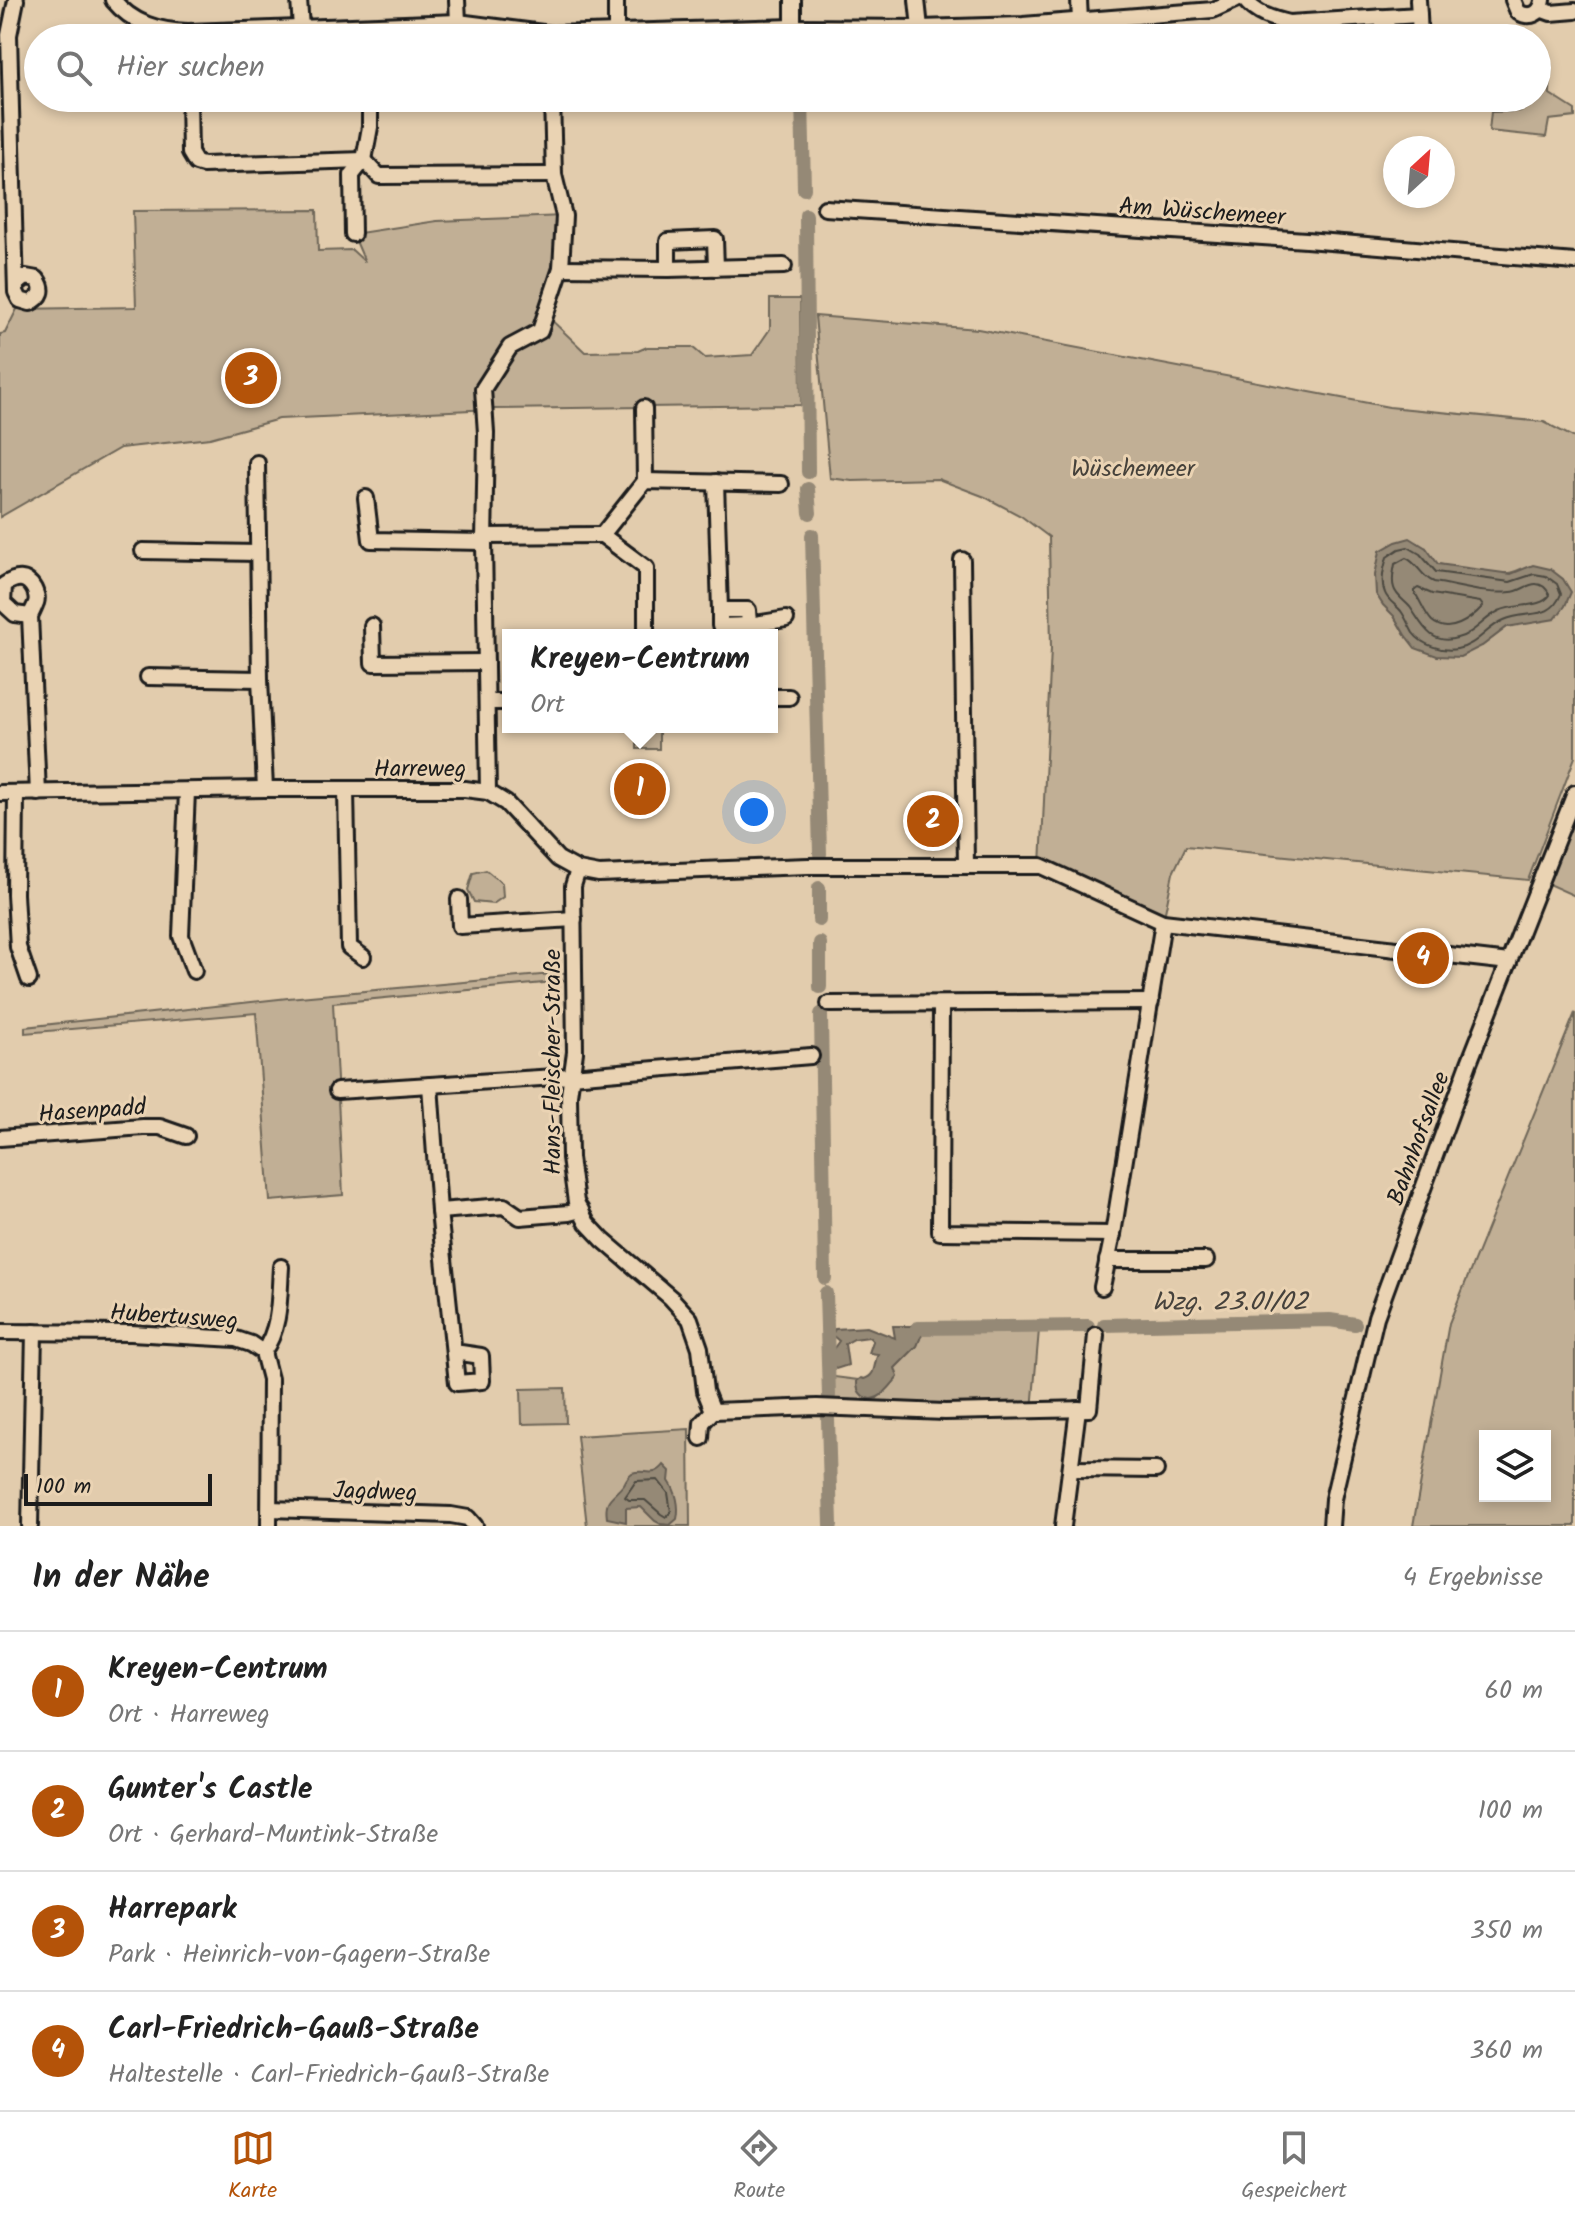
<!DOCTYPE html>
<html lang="de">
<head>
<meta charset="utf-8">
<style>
  body { margin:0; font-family:Kalam,sans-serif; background:#f2f2f2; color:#222 }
  .controls { position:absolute; right:24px; bottom:24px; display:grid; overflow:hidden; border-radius:0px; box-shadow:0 4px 12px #0003 }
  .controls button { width:72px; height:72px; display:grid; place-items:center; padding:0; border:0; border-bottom:2px solid #e0e0e0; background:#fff; color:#222; font:40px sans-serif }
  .compass { position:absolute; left:1383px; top:136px; width:72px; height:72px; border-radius:50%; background:#fff; box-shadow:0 4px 12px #0003; rotate:26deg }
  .scale { position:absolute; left:24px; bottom:20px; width:188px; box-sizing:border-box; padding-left:8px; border:4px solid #1c1c1c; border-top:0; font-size:22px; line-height:28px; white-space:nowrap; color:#1c1c1c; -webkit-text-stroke:6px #ead3b3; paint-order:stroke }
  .you { position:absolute; left:754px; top:812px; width:28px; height:28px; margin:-20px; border:6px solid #fff; border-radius:50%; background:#1a73e8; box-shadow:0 0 0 12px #1a73e833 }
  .badge { display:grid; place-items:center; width:52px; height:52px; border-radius:50%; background:#b45309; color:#fff; font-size:26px; font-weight:700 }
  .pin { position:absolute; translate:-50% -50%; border:4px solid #fff; box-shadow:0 2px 8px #0006 }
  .popup { position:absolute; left:502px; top:629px; width:276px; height:104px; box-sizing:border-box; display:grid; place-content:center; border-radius:0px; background:#fff; filter:drop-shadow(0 2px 6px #0005); font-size:26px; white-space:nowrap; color:#767676 }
  .popup b { font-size:30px; color:#222 }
  .popup::after { content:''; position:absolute; left:50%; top:100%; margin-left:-16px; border:16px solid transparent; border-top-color:#fff }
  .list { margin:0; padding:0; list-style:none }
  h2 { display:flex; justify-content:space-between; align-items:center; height:104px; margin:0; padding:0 32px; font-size:34px }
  h2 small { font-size:26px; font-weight:400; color:#767676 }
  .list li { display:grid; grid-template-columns:52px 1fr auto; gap:24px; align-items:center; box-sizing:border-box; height:120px; padding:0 32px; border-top:2px solid #e0e0e0 }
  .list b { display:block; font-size:30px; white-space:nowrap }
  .list p { margin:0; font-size:26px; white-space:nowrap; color:#767676 }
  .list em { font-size:26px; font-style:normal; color:#767676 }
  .icon { flex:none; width:44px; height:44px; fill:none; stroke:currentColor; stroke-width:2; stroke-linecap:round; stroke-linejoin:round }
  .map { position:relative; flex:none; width:1575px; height:1526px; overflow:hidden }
  .search { position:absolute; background:#fff; box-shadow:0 4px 12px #0003; left:24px; right:24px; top:24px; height:88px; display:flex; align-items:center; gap:20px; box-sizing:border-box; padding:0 28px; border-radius:44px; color:#767676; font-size:30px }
  .sheet { height:584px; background:#fff }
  nav { display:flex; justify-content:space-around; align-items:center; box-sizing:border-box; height:112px; border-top:2px solid #e0e0e0; background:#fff; font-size:22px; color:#767676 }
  nav a { display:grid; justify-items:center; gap:4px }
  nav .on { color:#b45309 }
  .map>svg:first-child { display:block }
  .green { fill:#c1af95; stroke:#6e6658; stroke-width:2; fill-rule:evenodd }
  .water { fill:#958976; stroke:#655d52; stroke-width:2 }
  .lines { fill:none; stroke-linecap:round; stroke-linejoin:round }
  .shore { stroke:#4c4840; stroke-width:2 }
  .canal { stroke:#958976; stroke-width:14 }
  .minor-casing { stroke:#1c1c1c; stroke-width:20 }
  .minor { stroke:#ead3b3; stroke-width:14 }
  .labels { text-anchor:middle; stroke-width:6; stroke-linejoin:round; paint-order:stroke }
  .street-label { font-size:24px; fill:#1c1c1c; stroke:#ead3b3 }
  .park-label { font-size:24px; fill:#45413a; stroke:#ead3b3 }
  .water-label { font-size:26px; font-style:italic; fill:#46423c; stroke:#ead3b3 }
</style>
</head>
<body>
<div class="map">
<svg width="1575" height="1526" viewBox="0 0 1575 1526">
  <rect width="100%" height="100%" fill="#e2ccad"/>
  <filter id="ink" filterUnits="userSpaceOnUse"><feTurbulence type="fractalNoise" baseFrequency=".0125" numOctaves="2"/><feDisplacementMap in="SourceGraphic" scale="16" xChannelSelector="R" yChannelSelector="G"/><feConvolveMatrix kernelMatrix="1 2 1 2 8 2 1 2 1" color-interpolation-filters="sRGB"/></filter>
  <g filter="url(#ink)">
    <g class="green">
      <polygon points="1543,65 1551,65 1550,94 1575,110 1575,117 1549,120 1546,137 1489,131 1491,112 1522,111 1540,95"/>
      <polygon points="317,210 318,251 352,250 365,262 353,234 437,221 564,216 545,314 585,352 638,351 647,347 692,347 705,358 752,355 770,329 770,299 800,299 801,405 493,409 279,419 210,438 120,448 0,517 0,334 5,333 17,309 136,307 133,211"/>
      <path d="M 815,316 L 978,329 L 1389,407 L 1544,422 L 1575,438 L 1575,757 L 1528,880 L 1186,846 L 1173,873 L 1163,922 L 1041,866 L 1051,648 L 1049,537 L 1021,516 L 985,497 L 938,479 L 852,481 L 830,478 ZM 1426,548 L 1437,564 C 1463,568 1498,581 1521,569 L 1527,622 L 1507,627 L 1482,646 L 1405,635 L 1394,616 Z"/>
      <rect x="637" y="727" width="22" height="22"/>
      <polygon points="1575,810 1575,896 1546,883"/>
      <polygon points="486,870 502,883 503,897 493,904 474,902 468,890 473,873"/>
      <polygon points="574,972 575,980 333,1003 343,1195 270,1201 256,1013 25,1033 25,1027 288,998"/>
      <path d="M 1575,1013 L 1575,1526 L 1413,1526 L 1449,1323 ZM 1485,1436 L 1545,1436 L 1545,1496 L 1485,1496 Z"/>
      <polygon points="925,1326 1039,1330 1032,1410 948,1405 823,1402 827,1376 858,1380 877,1398 897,1378 895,1368 917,1346"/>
      <polygon points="565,1388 566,1423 522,1424 521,1389"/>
      <polygon points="689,1429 690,1526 587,1526 577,1436"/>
    </g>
    <g class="water">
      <polygon points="1410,538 1426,548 1438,564 1511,574 1533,565 1550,569 1563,579 1571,592 1565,606 1555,619 1507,627 1482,646 1460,657 1437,656 1415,648 1405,635 1394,616 1383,605 1376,594 1375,575 1380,551 1396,542"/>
      <path d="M 893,1326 L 925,1326 L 917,1346 L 895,1368 L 898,1377 C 892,1384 886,1393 878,1397 C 866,1403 856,1393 857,1381 L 861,1378 L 864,1379 C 877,1375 873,1364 878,1354 L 869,1353 L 873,1341 L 869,1337 L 854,1339 L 845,1344 L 848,1365 L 836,1369 L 830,1364 L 832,1361 L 829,1355 L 839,1341 L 832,1335 L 835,1329 L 867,1327 L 895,1338 Z"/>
      <path d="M 664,1465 L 670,1471 L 669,1481 C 676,1491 680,1506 677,1519 L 670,1525 L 661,1524 L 655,1521 L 641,1507 L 626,1508 L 626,1522 L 607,1518 C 604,1497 613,1498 624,1484 C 627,1479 627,1476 632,1473 C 645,1468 653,1479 664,1465 Z"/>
    </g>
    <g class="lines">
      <g class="shore">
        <path d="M 1408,547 L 1420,554 L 1436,572 L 1510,582 L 1534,574 L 1546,576 L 1557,584 L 1561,594 C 1550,622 1527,609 1504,620 C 1487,627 1476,646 1457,649 C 1442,652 1422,645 1413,633 C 1409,626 1406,618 1401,611 C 1396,605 1388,601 1385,593 C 1380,582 1384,568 1387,557 L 1399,549 Z"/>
        <path d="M 1406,558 C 1418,563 1421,577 1434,582 C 1459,586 1487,595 1511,592 C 1520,592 1527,584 1536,584 C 1543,584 1547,589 1550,595 C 1541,609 1514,603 1499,611 C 1484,618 1474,634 1457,638 C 1430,646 1422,624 1410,607 C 1405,601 1396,596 1394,588 C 1391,580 1394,571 1395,564 Z"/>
        <path d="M 1418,588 L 1432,594 L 1480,602 L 1483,606 C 1471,619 1449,636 1432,621 C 1425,614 1421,602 1415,593 L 1415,590 Z"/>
        <polygon points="658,1480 668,1493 671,1512 666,1517 661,1514 645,1500 629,1500 625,1497 636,1481"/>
      </g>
      <g class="canal">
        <polyline points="802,98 804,189"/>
        <polyline points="806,215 808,472"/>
        <polyline points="808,489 810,513"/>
        <polyline points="812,535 820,854"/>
        <polyline points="819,888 819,920"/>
        <polyline points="820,943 820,987"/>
        <polyline points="821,1014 825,1278"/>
        <polyline points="826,1293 829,1396"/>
        <polyline points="1104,1325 1330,1320 1355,1324"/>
        <polyline points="910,1339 918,1328 1088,1326"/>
        <polyline points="828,1419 831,1525"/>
      </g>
      <defs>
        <g id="minor">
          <path d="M 16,0 L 9,35 L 16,292 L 20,300 L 30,303 C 42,297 45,290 37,279 L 26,277 L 17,284"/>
          <path d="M 113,0 C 133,24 158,31 188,32 L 458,22 L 551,34 L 793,27 L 920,28 L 1023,25 L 1213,10 L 1235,0"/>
          <polyline points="299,0 301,28"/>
          <polyline points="457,0 458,22"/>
          <polyline points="616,0 616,31"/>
          <polyline points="793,0 793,27"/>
          <polyline points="917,0 920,28"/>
          <polyline points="1079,0 1080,21"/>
          <path d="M 1245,0 C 1256,14 1272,19 1289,23 L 1419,15 L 1418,0"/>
          <path d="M 1513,0 L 1518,12 C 1530,19 1542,14 1543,0"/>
          <polyline points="1540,9 1551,13 1575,11"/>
          <polyline points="1419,15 1420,38"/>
          <polyline points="1380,17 1395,38"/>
          <polyline points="189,98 190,153 196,163 203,165 364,160 379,176 554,175"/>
          <polyline points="825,208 1306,240 1575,262"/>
          <polyline points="353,234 352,175 364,160 370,127 370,98"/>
          <polyline points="561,268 668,269 784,266"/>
          <polyline points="668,269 668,241 715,239 716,268"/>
          <polyline points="644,408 645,481"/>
          <polyline points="257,463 260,679 265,789"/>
          <polyline points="716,482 720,610"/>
          <polyline points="366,498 371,540 484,542"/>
          <polyline points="602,535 645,481 781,484"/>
          <polyline points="602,535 646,568 646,635"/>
          <polyline points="484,536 602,535"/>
          <polyline points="143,551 258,553"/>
          <polyline points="962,560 966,866"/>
          <polygon points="720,610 748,610 749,625 720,626"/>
          <path d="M 30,616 L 15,614 L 3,603 L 4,585 C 16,577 26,575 34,589 C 36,594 38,597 36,603 C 36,604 31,614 30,616 L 38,793"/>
          <polyline points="372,626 373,663 486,662"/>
          <polyline points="750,635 749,625 786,619"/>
          <polyline points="148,677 260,679"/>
          <polyline points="772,697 789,697"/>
          <polyline points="487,702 508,702"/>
          <polyline points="346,790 349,947 363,957"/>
          <polyline points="187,791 181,936 194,971"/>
          <polyline points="488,792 484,542 486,433 483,389 510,347 540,331 561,268 564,216 554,175 552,98"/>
          <polyline points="0,793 265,789 465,789 488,792 506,803 558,859 578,870 599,874 808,866 1041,866 1163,922 1509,962"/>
          <polyline points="16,793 15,894 18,947 29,979"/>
          <polyline points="578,870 573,886 575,1052 569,1095 570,1158 576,1202 587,1223 603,1240 671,1298 690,1319 700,1348 705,1391 713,1411 702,1423 701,1438"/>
          <polyline points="459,899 460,926 574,919"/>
          <polyline points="829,1004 1151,1002"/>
          <polyline points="941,1004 940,1232 1113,1234"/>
          <polyline points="430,1085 439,1211 457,1383 482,1381 481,1356 454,1352"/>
          <polyline points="337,1091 571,1076 811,1056"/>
          <polyline points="0,1138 143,1127 160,1127 186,1136"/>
          <polyline points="439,1211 504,1206 520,1217 569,1213 581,1210"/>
          <polyline points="1107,1260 1206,1260"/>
          <polyline points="1102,1287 1113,1234 1163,922"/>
          <polyline points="0,1332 131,1333 236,1339 251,1344 263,1352 270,1379 269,1526"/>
          <path d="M 263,1352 C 281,1328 279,1296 281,1267"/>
          <polyline points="713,1411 817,1407 945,1412 1089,1409 1096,1335"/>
          <polyline points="1072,1469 1156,1470"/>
          <polyline points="270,1509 451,1515 468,1518 475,1526"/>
          <polyline points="30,1526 34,1332"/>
          <polyline points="1063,1526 1078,1409"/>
          <polyline points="1331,1526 1333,1499 1376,1317 1469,1063 1575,793"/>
        </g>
      </defs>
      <use href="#minor" class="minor-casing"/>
      <use href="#minor" class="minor"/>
    </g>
  </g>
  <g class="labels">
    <g class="street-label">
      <text transform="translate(1202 211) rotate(4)" y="8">Am Wüschemeer</text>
      <text x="420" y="776">Harreweg</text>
      <text transform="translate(552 1062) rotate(-90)" y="8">Hans-Fleischer-Straße</text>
      <text transform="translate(92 1110) rotate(-4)" y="8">Hasenpadd</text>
      <text transform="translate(1418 1138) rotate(-70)" y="8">Bahnhofsallee</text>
      <text transform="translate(174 1316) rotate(4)" y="8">Hubertusweg</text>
      <text transform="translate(375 1491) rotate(2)" y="8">Jagdweg</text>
    </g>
    <g class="park-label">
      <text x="1133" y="476">Wüschemeer</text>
    </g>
    <g class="water-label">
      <text x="1230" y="1310">Wzg. 23.01/02</text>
    </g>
  </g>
</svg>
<div class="controls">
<button><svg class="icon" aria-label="layers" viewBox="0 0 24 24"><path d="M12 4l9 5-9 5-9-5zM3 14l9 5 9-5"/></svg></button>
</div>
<svg class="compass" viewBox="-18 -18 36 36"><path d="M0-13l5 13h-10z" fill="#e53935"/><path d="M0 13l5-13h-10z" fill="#767676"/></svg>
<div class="scale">100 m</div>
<div class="you"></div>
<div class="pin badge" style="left:640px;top:789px">1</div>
<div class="popup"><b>Kreyen-Centrum</b>Ort</div>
<div class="pin badge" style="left:933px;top:821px">2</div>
<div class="pin badge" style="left:251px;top:378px">3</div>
<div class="pin badge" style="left:1423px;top:958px">4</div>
<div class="search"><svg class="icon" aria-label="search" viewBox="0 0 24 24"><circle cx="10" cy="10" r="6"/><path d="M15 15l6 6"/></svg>Hier suchen</div>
</div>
<section class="sheet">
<h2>In der Nähe<small>4 Ergebnisse</small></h2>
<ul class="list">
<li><span class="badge">1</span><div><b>Kreyen-Centrum</b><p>Ort · Harreweg</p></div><em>60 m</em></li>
<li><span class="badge">2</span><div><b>Gunter's Castle</b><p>Ort · Gerhard-Muntink-Straße</p></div><em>100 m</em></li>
<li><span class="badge">3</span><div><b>Harrepark</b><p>Park · Heinrich-von-Gagern-Straße</p></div><em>350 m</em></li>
<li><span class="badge">4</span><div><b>Carl-Friedrich-Gauß-Straße</b><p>Haltestelle · Carl-Friedrich-Gauß-Straße</p></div><em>360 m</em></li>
</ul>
</section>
<nav>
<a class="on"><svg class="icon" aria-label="map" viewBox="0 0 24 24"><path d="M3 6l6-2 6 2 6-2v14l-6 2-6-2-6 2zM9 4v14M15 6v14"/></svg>Karte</a>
<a><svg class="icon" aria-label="directions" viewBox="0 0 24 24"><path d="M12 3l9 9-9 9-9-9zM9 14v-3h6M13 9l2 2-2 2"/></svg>Route</a>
<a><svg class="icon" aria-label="saved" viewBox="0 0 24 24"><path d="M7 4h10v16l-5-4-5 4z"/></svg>Gespeichert</a>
</nav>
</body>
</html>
